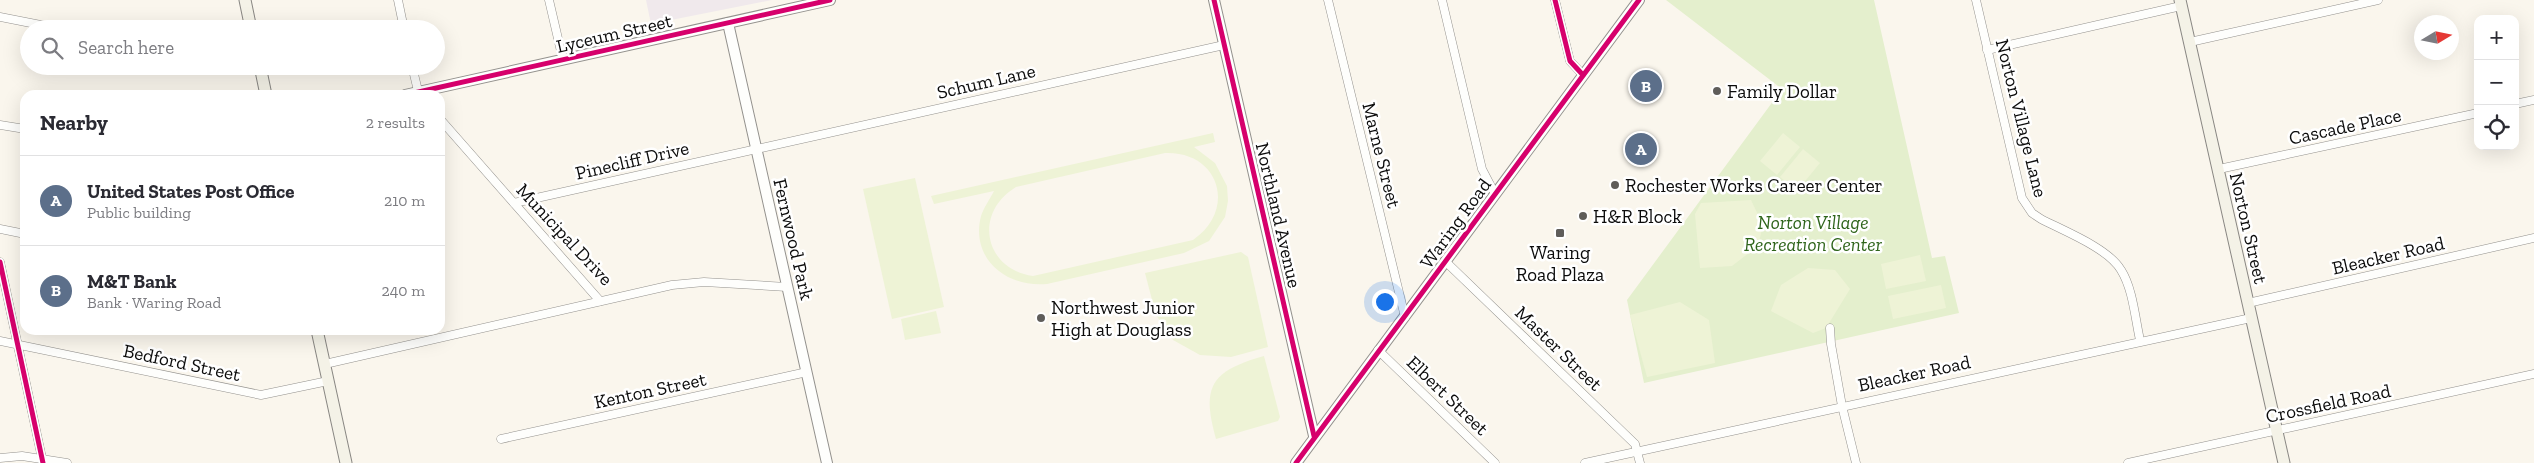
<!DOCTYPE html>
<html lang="en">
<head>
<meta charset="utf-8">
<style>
  body { margin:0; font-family:"Zilla Slab",serif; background:#f2f2f3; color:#2b2b33 }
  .controls { position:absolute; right:15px; top:15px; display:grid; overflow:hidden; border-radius:10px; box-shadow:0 5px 20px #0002 }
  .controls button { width:45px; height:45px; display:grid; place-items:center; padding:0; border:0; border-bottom:1px solid #e1e1e2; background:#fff; color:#2b2b33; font:25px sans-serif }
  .compass { position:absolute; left:2414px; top:15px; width:45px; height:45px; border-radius:50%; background:#fff; box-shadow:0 5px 20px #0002; rotate:80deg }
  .you { position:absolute; left:1384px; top:301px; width:18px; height:18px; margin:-12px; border:4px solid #fff; border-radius:50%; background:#1a73e8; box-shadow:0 0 0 8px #1a73e833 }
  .badge { display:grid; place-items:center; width:32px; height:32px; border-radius:50%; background:#b45309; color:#fff; font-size:16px; font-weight:700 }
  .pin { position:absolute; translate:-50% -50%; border:2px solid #fff; box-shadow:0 1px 5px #0006 }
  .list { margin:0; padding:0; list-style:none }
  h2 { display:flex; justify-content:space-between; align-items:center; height:65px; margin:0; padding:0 20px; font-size:21px }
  h2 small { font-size:16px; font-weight:400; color:#7c7c81 }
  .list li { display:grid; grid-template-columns:32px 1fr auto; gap:15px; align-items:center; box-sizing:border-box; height:90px; padding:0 20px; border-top:1px solid #e1e1e2 }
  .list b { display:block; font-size:19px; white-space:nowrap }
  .list p { margin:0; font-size:16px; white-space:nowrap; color:#7c7c81 }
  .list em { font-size:16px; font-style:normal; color:#7c7c81 }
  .icon { flex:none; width:28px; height:28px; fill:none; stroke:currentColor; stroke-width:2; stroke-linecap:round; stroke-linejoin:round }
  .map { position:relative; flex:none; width:2534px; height:463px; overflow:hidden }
  .search { position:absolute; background:#fff; box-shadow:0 5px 20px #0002; left:20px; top:20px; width:425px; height:55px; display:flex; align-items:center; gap:12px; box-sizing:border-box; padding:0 18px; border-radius:28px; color:#7c7c81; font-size:19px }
  .panel { position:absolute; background:#fff; box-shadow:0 5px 20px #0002; left:20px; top:90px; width:425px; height:245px; border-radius:15px }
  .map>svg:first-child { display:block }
  .industrial { fill:#f0e9ec }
  .green { fill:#e4efcd }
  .pitch { fill:#eef3d6; fill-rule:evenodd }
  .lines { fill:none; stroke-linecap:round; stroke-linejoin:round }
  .minor-casing { stroke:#93918d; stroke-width:9 }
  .tertiary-casing { stroke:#93918d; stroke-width:12 }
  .secondary-casing { stroke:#898783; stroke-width:13 }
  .minor { stroke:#fefefc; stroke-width:8 }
  .tertiary { stroke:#fefefc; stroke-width:10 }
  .secondary { stroke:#f4f2e7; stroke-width:11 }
  .cycleway-casing { stroke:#fff; stroke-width:8 }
  .cycleway { stroke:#d6006c; stroke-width:5 }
  .poi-dot { fill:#5f5d5a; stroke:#fff; stroke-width:2 }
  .labels { text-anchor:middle; stroke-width:5; stroke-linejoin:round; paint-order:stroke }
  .street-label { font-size:19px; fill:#0b0b0b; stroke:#fff }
  .poi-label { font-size:19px; fill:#0b0b0b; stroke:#fff; text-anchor:start }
  .park-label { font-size:19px; font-style:italic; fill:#2e641a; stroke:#fff }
</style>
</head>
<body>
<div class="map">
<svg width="2534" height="463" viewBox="0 0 2534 463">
  <rect width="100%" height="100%" fill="#faf6ed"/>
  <polygon class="industrial" points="646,0 772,0 651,24"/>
  <polygon class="green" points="1666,0 1874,0 1932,258 1945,256 1959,313 1644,383 1627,300 1782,89"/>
  <g class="pitch">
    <path d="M 1213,133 L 1215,142 L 1194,147 L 1215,163 L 1227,186 L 1228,201 L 1225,217 L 1209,241 L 1184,253 L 1047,284 C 1007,288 970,259 981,216 C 984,207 990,199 994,191 L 934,204 L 931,196 ZM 1165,153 C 1220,151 1237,210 1193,240 L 1033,276 C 984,269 973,213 1016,187 Z"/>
    <polygon points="1783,133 1800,147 1777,175 1760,161"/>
    <polygon points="1803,149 1820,163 1797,191 1780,177"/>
    <polygon points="915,178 944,307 892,319 863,189"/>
    <polygon points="1751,200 1763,225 1758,246 1732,266 1700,268 1695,214 1701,203"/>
    <polygon points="1241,252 1248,257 1268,347 1231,357 1200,355 1173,340 1156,315 1145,273"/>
    <polygon points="1920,255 1926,281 1886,289 1881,264"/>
    <polygon points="1808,268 1835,270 1850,289 1826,328 1813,333 1771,311 1781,285"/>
    <polygon points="1941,285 1946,308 1893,319 1888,296"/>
    <polygon points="1680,302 1709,320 1715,363 1647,377 1630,315"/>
    <polygon points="936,311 941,333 905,340 901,319"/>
    <path d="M 1264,356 L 1280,417 L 1278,421 L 1216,439 C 1201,386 1211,371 1264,356 Z"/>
  </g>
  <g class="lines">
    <defs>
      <g id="minor">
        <polyline points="398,0 404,29"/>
        <polyline points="549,0 563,60"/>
        <polyline points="1328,0 1405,317"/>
        <polyline points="1442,0 1482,169 1495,194"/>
        <polyline points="1555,0 1570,61 1583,75"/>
        <path d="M 1976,0 L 2022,198 L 2032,213 L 2041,219 C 2064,231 2108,248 2121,270 C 2133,289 2135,318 2140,340"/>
        <polyline points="0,17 61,29"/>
        <polyline points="2190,42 2378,0"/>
        <polyline points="1987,50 2181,6"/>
        <polyline points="412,66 419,95"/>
        <polyline points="2515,104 2534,100"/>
        <polyline points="440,119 600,301"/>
        <polyline points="0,125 25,129"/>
        <polyline points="2219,169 2478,113"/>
        <polyline points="514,203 1224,45"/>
        <polyline points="0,229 25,234"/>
        <polyline points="0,262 43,463"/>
        <polyline points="1446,262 1635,444 1640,463"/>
        <polyline points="2248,303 2534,238"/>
        <polyline points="1830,328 1831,344 1842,406 1856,463"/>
        <polyline points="0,341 261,395 328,381"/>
        <polyline points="1378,350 1495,463"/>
        <polyline points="325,364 672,285 704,282 787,287"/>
        <polyline points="501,439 807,372"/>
        <polyline points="0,458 22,456 67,463"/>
        <polyline points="1585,463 2251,318"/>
        <polyline points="2128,463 2534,374"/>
      </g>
      <g id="tertiary">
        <polyline points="1214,0 1314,436"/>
        <polyline points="728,23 827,463"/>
        <polyline points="405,95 830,0"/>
        <polyline points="1296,463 1639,0"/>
      </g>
      <g id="secondary">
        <polyline points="245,0 251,29"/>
        <polyline points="2180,0 2284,463"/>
        <polyline points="260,66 266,95"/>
        <polyline points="317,330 346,463"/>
      </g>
    </defs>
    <use href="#minor" class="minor-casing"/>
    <use href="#tertiary" class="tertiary-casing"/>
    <use href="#secondary" class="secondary-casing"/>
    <use href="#minor" class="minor"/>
    <use href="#tertiary" class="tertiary"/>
    <use href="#secondary" class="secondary"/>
    <defs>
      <g id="cycleway">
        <polyline points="1214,0 1314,436"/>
        <polyline points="1555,0 1570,61 1583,75"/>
        <polyline points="405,95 830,0"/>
        <polyline points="0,262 43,463"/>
        <polyline points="1296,463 1639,0"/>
      </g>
    </defs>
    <use href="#cycleway" class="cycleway-casing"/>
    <use href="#cycleway" class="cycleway"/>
  </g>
  <g class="poi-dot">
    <circle cx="1717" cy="91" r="5"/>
    <circle cx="1615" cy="185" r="5"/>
    <circle cx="1583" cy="216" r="5"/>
    <rect x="1555" y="228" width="10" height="10" rx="2.5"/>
    <circle cx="1041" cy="318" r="5"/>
  </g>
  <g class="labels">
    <g class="street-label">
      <text transform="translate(614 33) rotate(-13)" y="7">Lyceum Street</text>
      <text transform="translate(986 81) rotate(-13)" y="7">Schum Lane</text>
      <text transform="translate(2022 118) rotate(76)" y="7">Norton Village Lane</text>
      <text transform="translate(2345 126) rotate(-12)" y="7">Cascade Place</text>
      <text transform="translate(1382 155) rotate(76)" y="7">Marne Street</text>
      <text transform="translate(632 160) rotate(-13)" y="7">Pinecliff Drive</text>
      <text transform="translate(1279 215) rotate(77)" y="7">Northland Avenue</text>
      <text transform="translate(1455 223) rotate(-54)" y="7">Waring Road</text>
      <text transform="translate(2249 228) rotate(77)" y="7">Norton Street</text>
      <text transform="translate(565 234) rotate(47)" y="7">Municipal Drive</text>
      <text transform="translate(794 239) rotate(77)" y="7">Fernwood Park</text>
      <text transform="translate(2388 255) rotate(-13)" y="7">Bleacker Road</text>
      <text transform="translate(1559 348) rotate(44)" y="7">Master Street</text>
      <text transform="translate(182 362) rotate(12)" y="7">Bedford Street</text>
      <text transform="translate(1914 373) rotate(-12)" y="7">Bleacker Road</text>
      <text transform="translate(650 390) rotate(-12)" y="7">Kenton Street</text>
      <text transform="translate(1448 395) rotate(44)" y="7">Elbert Street</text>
      <text transform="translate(2328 403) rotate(-12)" y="7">Crossfield Road</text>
    </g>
    <g class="poi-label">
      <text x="1727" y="98">Family Dollar</text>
      <text x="1625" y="192">Rochester Works Career Center</text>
      <text x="1593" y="223">H&amp;R Block</text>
      <text x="1560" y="259" text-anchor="middle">Waring<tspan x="1560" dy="22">Road Plaza</tspan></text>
      <text x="1051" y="314">Northwest Junior<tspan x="1051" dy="22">High at Douglass</tspan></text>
    </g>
    <g class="park-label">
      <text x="1813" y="229">Norton Village<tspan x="1813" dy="22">Recreation Center</tspan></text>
    </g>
  </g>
</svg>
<div class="controls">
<button>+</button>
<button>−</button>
<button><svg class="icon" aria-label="locate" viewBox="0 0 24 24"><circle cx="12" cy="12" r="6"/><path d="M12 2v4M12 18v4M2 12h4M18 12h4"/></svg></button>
</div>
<svg class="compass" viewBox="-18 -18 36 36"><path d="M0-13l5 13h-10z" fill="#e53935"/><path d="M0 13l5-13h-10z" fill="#7c7c81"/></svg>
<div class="you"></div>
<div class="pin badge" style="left:1641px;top:149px;background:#5c6f8a">A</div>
<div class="pin badge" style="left:1646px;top:86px;background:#5c6f8a">B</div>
<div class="search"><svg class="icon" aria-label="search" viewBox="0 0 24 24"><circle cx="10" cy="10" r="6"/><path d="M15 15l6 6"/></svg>Search here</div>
<section class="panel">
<h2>Nearby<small>2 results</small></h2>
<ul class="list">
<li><span class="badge" style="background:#5c6f8a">A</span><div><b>United States Post Office</b><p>Public building</p></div><em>210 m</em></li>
<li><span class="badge" style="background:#5c6f8a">B</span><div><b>M&amp;T Bank</b><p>Bank · Waring Road</p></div><em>240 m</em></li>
</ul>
</section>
</div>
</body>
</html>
